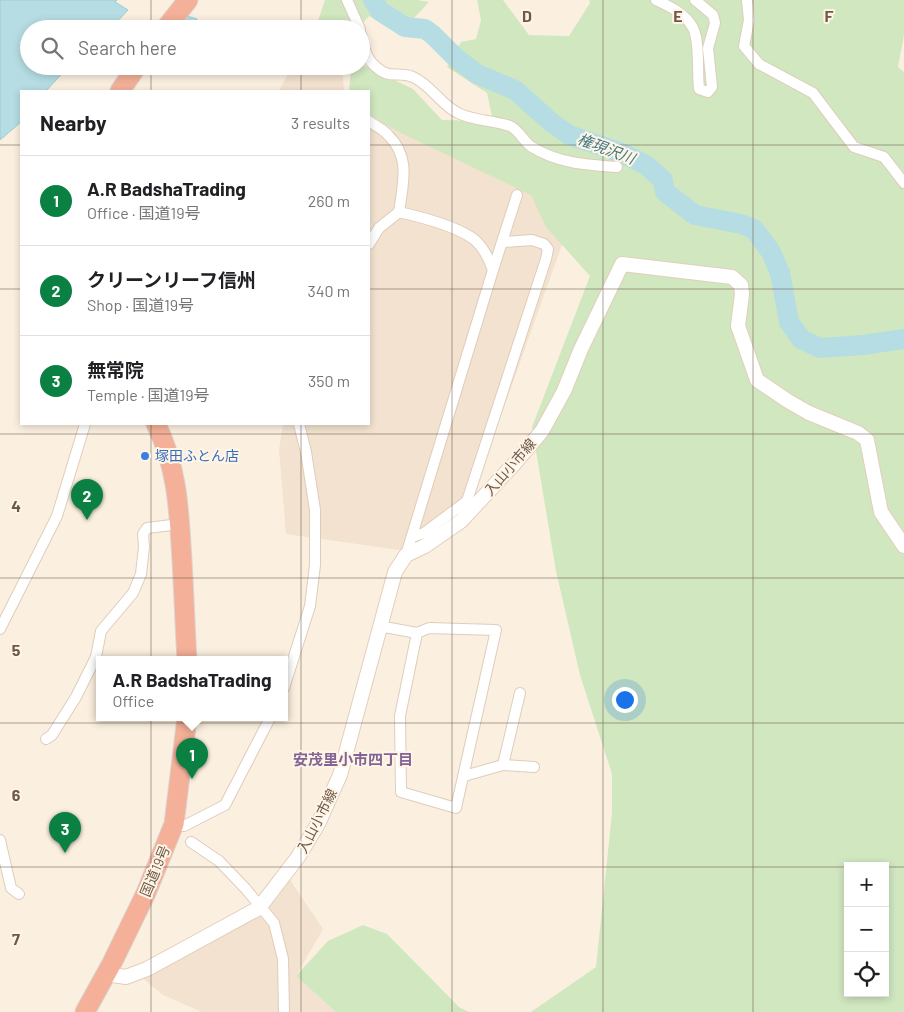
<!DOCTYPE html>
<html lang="en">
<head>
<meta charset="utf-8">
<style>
  body { margin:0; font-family:Barlow,"Noto Sans JP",sans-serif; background:#f2f2f2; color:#202124 }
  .controls { position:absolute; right:15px; bottom:15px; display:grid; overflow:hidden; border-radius:0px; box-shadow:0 2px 8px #0003 }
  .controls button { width:45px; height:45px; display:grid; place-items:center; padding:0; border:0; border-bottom:1px solid #e0e0e0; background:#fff; color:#202124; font:25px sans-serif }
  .you { position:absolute; left:624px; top:699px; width:18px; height:18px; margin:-12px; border:4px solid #fff; border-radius:50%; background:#1a73e8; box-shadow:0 0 0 8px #1a73e833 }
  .badge { display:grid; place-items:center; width:32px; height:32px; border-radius:50%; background:#0b8043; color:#fff; font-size:16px; font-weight:700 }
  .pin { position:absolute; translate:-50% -41px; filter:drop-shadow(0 1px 2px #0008) }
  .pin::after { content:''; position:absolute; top:26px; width:18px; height:15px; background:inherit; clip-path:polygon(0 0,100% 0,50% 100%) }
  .popup { position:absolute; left:96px; top:656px; width:192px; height:65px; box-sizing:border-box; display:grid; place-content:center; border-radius:0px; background:#fff; filter:drop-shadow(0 1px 4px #0005); font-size:16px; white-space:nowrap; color:#757577 }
  .popup b { font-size:19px; color:#202124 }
  .popup::after { content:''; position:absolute; left:50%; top:100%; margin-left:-10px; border:10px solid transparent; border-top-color:#fff }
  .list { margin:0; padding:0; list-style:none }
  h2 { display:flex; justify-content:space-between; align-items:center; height:65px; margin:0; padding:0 20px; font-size:21px }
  h2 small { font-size:16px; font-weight:400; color:#757577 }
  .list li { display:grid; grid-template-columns:32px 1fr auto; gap:15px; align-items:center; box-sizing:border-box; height:90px; padding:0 20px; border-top:1px solid #e0e0e0 }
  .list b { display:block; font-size:19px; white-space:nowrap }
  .list p { margin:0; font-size:16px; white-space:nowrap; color:#757577 }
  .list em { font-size:16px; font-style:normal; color:#757577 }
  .icon { flex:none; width:28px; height:28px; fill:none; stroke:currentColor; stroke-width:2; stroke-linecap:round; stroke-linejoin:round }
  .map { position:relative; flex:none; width:904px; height:1012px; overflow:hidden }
  .search { position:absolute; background:#fff; box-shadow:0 2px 8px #0003; left:20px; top:20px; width:350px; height:55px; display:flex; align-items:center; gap:12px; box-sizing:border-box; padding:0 18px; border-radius:28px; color:#757577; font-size:19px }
  .panel { position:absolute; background:#fff; box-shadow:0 2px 8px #0003; left:20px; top:90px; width:350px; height:335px; border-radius:0px }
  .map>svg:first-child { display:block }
  .residential { fill:#f2e2cf }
  .green { fill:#d0e7c0; fill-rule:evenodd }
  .water { fill:#b6dde3; stroke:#9cccd4 }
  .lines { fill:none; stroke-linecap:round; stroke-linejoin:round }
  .river { stroke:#b6dde3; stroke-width:20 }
  .street-casing { stroke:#decdbc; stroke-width:12 }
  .secondary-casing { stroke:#e3cebb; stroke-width:16 }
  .highway-casing { stroke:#dad3d0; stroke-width:21 }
  .street { stroke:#fff; stroke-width:10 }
  .secondary { stroke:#fff; stroke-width:14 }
  .highway { stroke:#f4b098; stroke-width:19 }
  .grid { fill:none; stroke:#705749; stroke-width:1; stroke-opacity:0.55 }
  .shop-dot { fill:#3f7fe0; stroke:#fef5e6; stroke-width:2 }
  .labels { text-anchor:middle; stroke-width:4; stroke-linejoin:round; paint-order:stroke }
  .shop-label { font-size:14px; fill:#366cbe; stroke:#fef5e6; text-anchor:start }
  .street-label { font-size:14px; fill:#705749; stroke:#fef5e6 }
  .water-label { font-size:15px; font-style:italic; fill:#437984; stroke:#fef5e6 }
  .neighbourhood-label { font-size:15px; font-weight:bold; fill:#846494; stroke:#fef5e6 }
  .grid-label { font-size:16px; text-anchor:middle; font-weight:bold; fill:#705749; stroke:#fef5e6; stroke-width:4; stroke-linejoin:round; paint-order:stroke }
</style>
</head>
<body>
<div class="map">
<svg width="904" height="1012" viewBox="0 0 904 1012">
  <rect width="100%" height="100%" fill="#fbf0e0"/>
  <g class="residential">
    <polygon points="292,66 342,66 344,91 279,91"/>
    <polygon points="369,106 579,197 470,503 406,551 286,534 279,450 283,424 369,424"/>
    <polygon points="288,877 323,929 296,976 336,1012 202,1012 163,995 141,977 256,912"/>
  </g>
  <g class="green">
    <polygon points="325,0 417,0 429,2 400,33 369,16 358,29 323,29 318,21"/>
    <path d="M 477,0 L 503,0 L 529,35 L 569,36 L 590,3 L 589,0 L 904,0 L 904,35 L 898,67 L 904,72 L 904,1012 L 531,1012 L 596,967 L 612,813 L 612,774 L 580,675 L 556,571 L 532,427 L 590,276 L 546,227 L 531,195 L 401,133 L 369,115 L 369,91 L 349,91 L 351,71 L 349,66 L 361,66 L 361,59 L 363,65 L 413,89 L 442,120 L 493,121 L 487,93 L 447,67 L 461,42 L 476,39 L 481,20 ZM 848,866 L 885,866 L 885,993 L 848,993 Z"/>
    <polygon points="363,925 387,934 459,1007 469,1012 336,1012 296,976 328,941"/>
  </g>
  <g class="water">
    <polygon points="0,0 117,0 115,2 128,10 110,29 29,29 29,66 69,66 46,91 21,91 21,122 0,140"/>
    <polygon points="187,16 197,19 198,29 177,29"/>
  </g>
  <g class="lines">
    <polyline class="river" points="373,0 380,11 405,27 425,29 433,35 456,58 477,74 515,90 551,122 569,135 622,153 646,165 663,180 665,192 695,215 741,224 754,229 771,252 780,273 789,322 801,339 820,348 863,345 904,339"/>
    <defs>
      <g id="street">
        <polyline points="347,0 360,29"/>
        <path d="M 656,0 C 669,6 686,14 693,28 C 700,41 697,73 699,89 L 708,92 L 712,87 L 708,48 L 715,23 L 713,15 L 695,0"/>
        <polyline points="747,0 749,20 744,46 759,64 813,93 854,147 884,157 904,183"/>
        <path d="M 361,34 C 363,43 365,56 372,63 C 390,82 396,70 413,77 C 431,85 441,105 458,113 C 474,121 493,120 510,126 C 519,130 524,142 532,147 C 557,163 587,165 617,167"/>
        <path d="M 369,121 C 375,126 383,129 388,135 C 411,157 403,183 399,212"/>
        <path d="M 369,244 L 379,228 L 399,212 C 421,217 457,226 475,240 C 484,248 489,259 493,270 L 406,555"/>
        <polyline points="493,270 517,195"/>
        <polyline points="412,537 424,533 467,501 546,259 548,249 544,244 532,240 503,242"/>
        <polyline points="379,626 417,633 429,628 496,630 456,808 401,792 400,716 417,633"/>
        <polyline points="0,629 57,516 85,424"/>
        <polyline points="284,688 310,606 315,565 315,510 306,452 299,424"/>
        <polyline points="46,739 52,735 76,697 96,657 101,631 133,593 141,574 144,547 143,534 147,528 180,524"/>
        <polyline points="503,765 534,767"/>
        <polyline points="464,776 503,765 520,693"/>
        <polyline points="174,824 184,826 225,805 270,718"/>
        <polyline points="0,840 11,888 19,894"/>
        <polyline points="191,842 219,861 245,888 274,923 283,959 284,1012"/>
      </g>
      <polyline id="secondary" points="106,974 126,977 147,969 259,908 298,857 318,824 340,775 395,572 406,555 425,546 461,521 514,464 542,431 564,391 581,349 622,264 732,277 741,285 742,294 738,326 757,380 788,401 809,413 858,433 867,440 881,512 904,546"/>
      <g id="highway">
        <polyline points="165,29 188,0"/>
        <polyline points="120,91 137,66"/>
        <path d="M 156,424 C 178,469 179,512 182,561 C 184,594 185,627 187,660"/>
        <polyline points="85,1012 112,963 146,893 174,824 187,718"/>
      </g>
    </defs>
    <use href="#street" class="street-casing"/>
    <use href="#secondary" class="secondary-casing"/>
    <use href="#highway" class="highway-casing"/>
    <use href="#street" class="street"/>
    <use href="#secondary" class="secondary"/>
    <use href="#highway" class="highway"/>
  </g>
  <path class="grid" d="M 151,0 L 151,29M 301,0 L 301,29M 452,0 L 452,1012M 603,0 L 603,1012M 753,0 L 753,1012M 151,66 L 151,91M 301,66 L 301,91M 0,145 L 21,145M 369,145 L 904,145M 0,289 L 21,289M 369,289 L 904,289M 151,424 L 151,1012M 301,424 L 301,1012M 0,434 L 904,434M 0,578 L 904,578M 0,723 L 904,723M 0,867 L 848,867M 885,867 L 904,867"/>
  <circle class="shop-dot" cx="145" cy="456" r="5"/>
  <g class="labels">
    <g class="shop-label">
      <text x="155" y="461">塚田ふとん店</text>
    </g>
    <g class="street-label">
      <text transform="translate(510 467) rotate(-49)" y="5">入山小市線</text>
      <text transform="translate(317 821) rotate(-63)" y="5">入山小市線</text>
      <text transform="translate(155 871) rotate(-67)" y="5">国道19号</text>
    </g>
    <g class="water-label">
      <text transform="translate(606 149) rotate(21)" y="5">権現沢川</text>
    </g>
    <g class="neighbourhood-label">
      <text x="353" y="765">安茂里小市四丁目</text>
    </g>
  </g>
  <g class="grid-label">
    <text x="527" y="22">D</text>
    <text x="678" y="22">E</text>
    <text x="829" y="22">F</text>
    <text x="16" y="512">4</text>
    <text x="16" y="656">5</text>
    <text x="16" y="801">6</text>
    <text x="16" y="945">7</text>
  </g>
</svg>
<div class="controls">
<button>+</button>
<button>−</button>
<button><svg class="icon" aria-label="locate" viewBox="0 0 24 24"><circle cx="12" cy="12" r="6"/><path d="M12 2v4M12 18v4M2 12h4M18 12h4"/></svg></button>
</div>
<div class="you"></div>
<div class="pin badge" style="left:192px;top:779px">1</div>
<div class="popup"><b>A.R BadshaTrading</b>Office</div>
<div class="pin badge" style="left:87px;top:520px">2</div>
<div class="pin badge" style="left:65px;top:853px">3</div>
<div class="search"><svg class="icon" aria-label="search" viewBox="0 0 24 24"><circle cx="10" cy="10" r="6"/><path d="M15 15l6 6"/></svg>Search here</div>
<section class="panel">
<h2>Nearby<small>3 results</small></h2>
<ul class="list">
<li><span class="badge">1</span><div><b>A.R BadshaTrading</b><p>Office · 国道19号</p></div><em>260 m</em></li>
<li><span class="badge">2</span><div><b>クリーンリーフ信州</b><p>Shop · 国道19号</p></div><em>340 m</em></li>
<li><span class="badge">3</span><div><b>無常院</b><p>Temple · 国道19号</p></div><em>350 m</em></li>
</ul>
</section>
</div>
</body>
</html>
